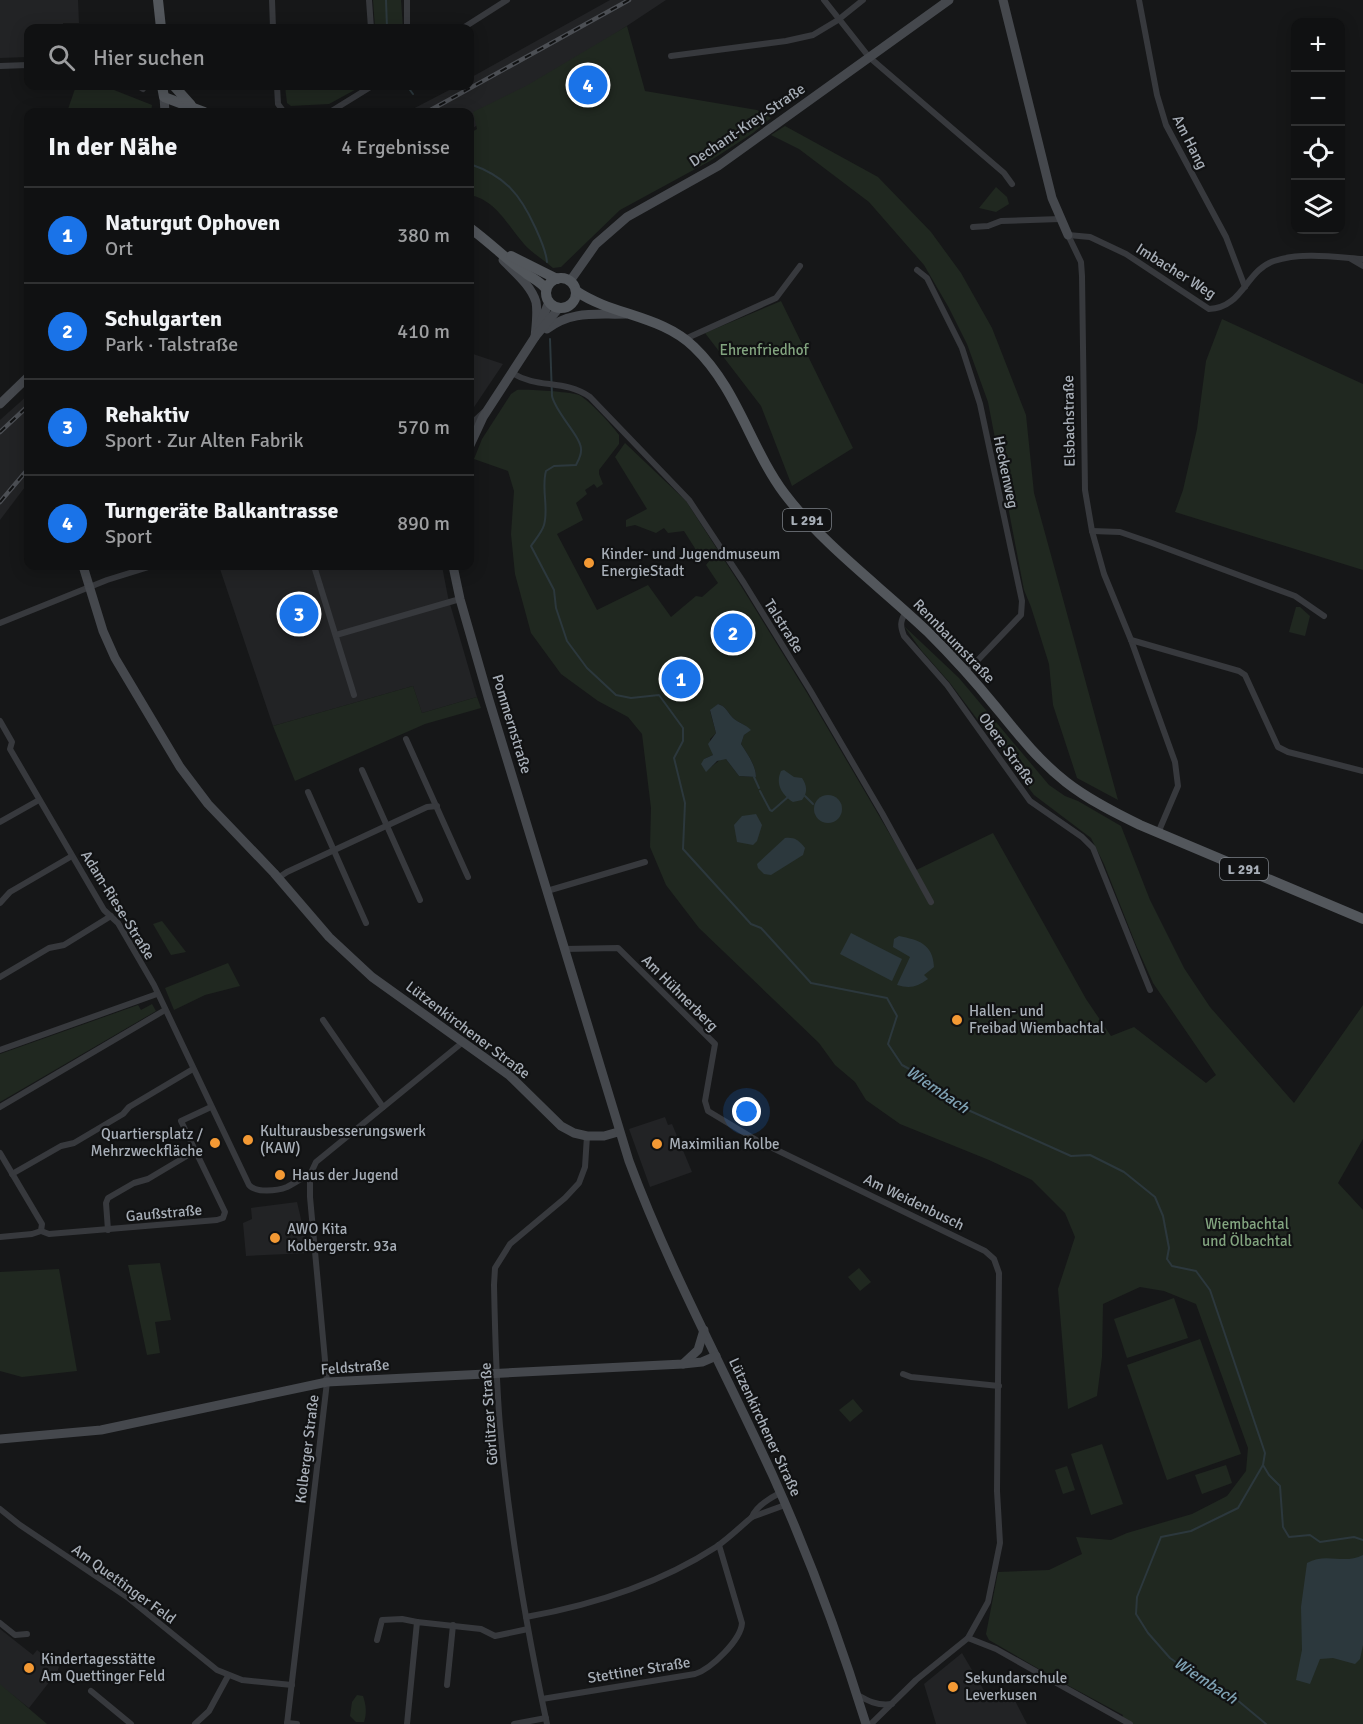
<!DOCTYPE html>
<html lang="de">
<head>
<meta charset="utf-8">
<style>
  body { margin:0; font-family:Signika,sans-serif; background:#1e1f20; color:#f1f3f6 }
  .controls { position:absolute; right:18px; top:18px; display:grid; overflow:hidden; border-radius:12px; box-shadow:0 3px 15px #0003 }
  .controls button { width:54px; height:54px; display:grid; place-items:center; padding:0; border:0; border-bottom:2px solid #303132; background:#101112; color:#f1f3f6; font:30px sans-serif }
  .you { position:absolute; left:747px; top:1112px; width:21px; height:21px; margin:-15px; border:4px solid #fff; border-radius:50%; background:#1a73e8; box-shadow:0 0 0 9px #1a73e833 }
  .badge { display:grid; place-items:center; width:39px; height:39px; border-radius:50%; background:#1a73e8; color:#fff; font-size:20px; font-weight:700 }
  .pin { position:absolute; translate:-50% -50%; border:3px solid #fff; box-shadow:0 2px 6px #0006 }
  .list { margin:0; padding:0; list-style:none }
  h2 { display:flex; justify-content:space-between; align-items:center; height:78px; margin:0; padding:0 24px; font-size:26px }
  h2 small { font-size:20px; font-weight:400; color:#9c9d9f }
  .list li { display:grid; grid-template-columns:39px 1fr auto; gap:18px; align-items:center; box-sizing:border-box; height:96px; padding:0 24px; border-top:2px solid #303132 }
  .list b { display:block; font-size:22px; white-space:nowrap }
  .list p { margin:0; font-size:20px; white-space:nowrap; color:#9c9d9f }
  .list em { font-size:20px; font-style:normal; color:#9c9d9f }
  .icon { flex:none; width:33px; height:33px; fill:none; stroke:currentColor; stroke-width:2; stroke-linecap:round; stroke-linejoin:round }
  .map { position:relative; flex:none; width:1363px; height:1724px; overflow:hidden }
  .search { position:absolute; background:#101112; box-shadow:0 3px 15px #0003; left:24px; top:24px; width:450px; height:66px; display:flex; align-items:center; gap:15px; box-sizing:border-box; padding:0 21px; border-radius:12px; color:#9c9d9f; font-size:22px }
  .panel { position:absolute; background:#101112; box-shadow:0 3px 15px #0003; left:24px; top:108px; width:450px; height:462px; border-radius:12px }
  .map>svg:first-child { display:block }
  .built { fill:#222325 }
  .green { fill:#202820; fill-rule:evenodd }
  .water { fill:#2c383d }
  .lines { fill:none; stroke-linecap:round; stroke-linejoin:round }
  .stream { stroke:#2c383d; stroke-width:2 }
  .street { stroke:#37393d; stroke-width:6 }
  .secondary { stroke:#45484d; stroke-width:9 }
  .primary { stroke:#53575c; stroke-width:10 }
  .rail-casing { stroke:#4c4f54; stroke-width:4.5 }
  .rail { stroke:#111213; stroke-width:2; stroke-dasharray:7; stroke-linecap:butt }
  .poi-dot { fill:#f39934; stroke:#111213; stroke-width:2 }
  .labels { text-anchor:middle; stroke-width:4.5; stroke-linejoin:round; paint-order:stroke }
  .shield { fill:#111213; stroke:#7b8086; stroke-width:1.5 }
  .shield-label { font-size:14px; font-weight:bold; fill:#a8afb8 }
  .street-label { font-size:15px; fill:#a8afb8; stroke:#111213 }
  .park-label { font-size:15px; fill:#82a47f; stroke:#111213 }
  .poi-label { font-size:15px; fill:#a8afb8; stroke:#111213; text-anchor:start }
  .water-label { font-size:16px; font-style:italic; fill:#7fa2b4; stroke:#111213 }
</style>
</head>
<body>
<div class="map">
<svg width="1363" height="1724" viewBox="0 0 1363 1724">
  <rect width="100%" height="100%" fill="#161718"/>
  <g class="built">
    <polygon points="0,0 78,0 79,23 63,23 63,28 28,28 28,57 0,58"/>
    <polygon points="610,0 666,0 470,130 470,112 407,112 457,86 470,86 470,78"/>
    <polygon points="470,353 503,364 470,413"/>
    <polygon points="28,395 28,483 0,520 0,420"/>
    <polygon points="219,566 442,566 448,597 477,697 422,713 413,686 273,726"/>
    <polygon points="665,1117 668,1125 672,1124 692,1172 650,1187 629,1129"/>
    <polygon points="297,1202 309,1253 246,1256 243,1223 252,1219 251,1208"/>
    <polygon points="0,1629 33,1655 37,1650 59,1667 57,1672 29,1708 0,1685"/>
    <polygon points="962,1653 989,1699 1009,1689 1027,1724 936,1724 924,1684"/>
  </g>
  <g class="green">
    <polygon points="373,0 401,0 403,28 375,28"/>
    <path d="M 627,26 L 645,91 L 757,110 L 771,118 L 753,133 L 710,161 L 620,210 L 561,267 L 553,268 C 544,260 532,253 524,244 C 508,226 496,200 470,195 L 470,133 L 477,129 L 473,112 L 526,86 Z"/>
    <polygon points="76,86 104,86 152,105 151,112 67,112"/>
    <polygon points="285,86 362,86 329,104 291,106 287,103"/>
    <polygon points="785,126 878,177 931,232 961,273 992,328 1026,415 1034,493 1118,800 1077,778 1053,705 1049,664 1031,607 1024,590 988,402 967,344 949,308 924,265 869,202 799,149 771,135"/>
    <polygon points="996,187 1007,197 1009,204 996,212 979,208"/>
    <polygon points="781,301 853,448 792,486 761,406 705,333"/>
    <polygon points="1222,319 1363,384 1363,570 1175,512 1183,490 1197,429 1206,361"/>
    <path d="M 517,390 C 527,389 571,392 579,395 C 590,401 611,424 619,435 L 619,444 L 599,470 L 599,474 L 603,484 L 597,488 L 594,484 L 585,490 L 587,494 L 576,503 L 583,520 L 557,534 L 597,610 L 648,585 L 671,617 L 696,596 L 702,597 L 718,583 L 706,565 L 710,560 L 705,552 L 696,550 L 684,531 L 668,533 L 664,528 L 656,533 L 635,525 L 626,527 L 626,520 L 647,509 L 615,457 L 625,443 L 686,501 L 741,586 L 807,693 L 912,872 L 993,833 L 1086,999 L 1111,1036 L 1134,1027 L 1206,1083 L 1216,1075 L 1153,983 L 1136,945 L 1104,864 L 1091,838 L 1034,795 L 950,683 L 921,650 L 904,626 L 959,678 L 1049,785 L 1065,796 L 1078,801 L 1121,826 L 1150,900 L 1184,968 L 1210,1007 L 1294,1103 L 1363,1005 L 1363,1139 L 1338,1183 L 1363,1210 L 1363,1724 L 1132,1724 L 1122,1718 L 1123,1715 L 1058,1680 L 989,1640 L 986,1634 L 998,1572 L 1049,1570 L 1082,1554 L 1076,1537 L 1111,1540 L 1127,1533 L 1192,1514 L 1227,1496 L 1246,1471 L 1248,1448 L 1196,1304 L 1164,1291 L 1140,1287 L 1103,1304 L 1102,1357 L 1097,1396 L 1068,1409 L 1058,1289 L 1075,1237 L 1065,1213 L 1032,1180 L 989,1160 L 900,1124 L 866,1100 L 855,1082 L 835,1065 L 819,1043 L 699,928 L 666,885 L 650,847 L 651,808 L 642,734 L 628,717 L 598,701 L 561,674 L 531,633 L 515,574 L 511,534 L 514,491 L 508,471 L 474,459 L 482,439 L 511,394 ZM 718,704 C 727,707 727,712 733,718 C 739,723 745,724 750,730 L 744,735 L 741,744 C 747,753 756,766 756,777 L 739,776 L 726,759 L 721,759 L 706,771 L 704,759 L 713,755 L 710,739 L 716,733 L 710,711 Z"/>
    <polygon points="1296,607 1300,607 1310,616 1305,636 1289,632"/>
    <polygon points="413,686 422,713 477,697 481,708 425,724 295,781 273,726"/>
    <polygon points="162,921 186,952 171,955 153,924"/>
    <polygon points="228,963 240,986 205,995 174,1010 165,988"/>
    <polygon points="152,1004 156,1011 0,1102 0,1054 138,1005 141,1010"/>
    <polygon points="160,1263 171,1320 155,1322 160,1353 147,1355 128,1265"/>
    <polygon points="859,1268 871,1282 860,1291 848,1277"/>
    <polygon points="59,1269 77,1371 22,1377 0,1371 0,1272"/>
    <polygon points="1174,1298 1188,1338 1127,1358 1114,1319"/>
    <polygon points="1200,1339 1241,1454 1167,1480 1127,1365"/>
    <polygon points="853,1399 863,1411 850,1422 839,1410"/>
    <polygon points="1102,1444 1123,1504 1091,1515 1071,1454"/>
    <polygon points="1226,1465 1232,1483 1202,1494 1195,1475"/>
    <polygon points="1067,1466 1075,1490 1063,1494 1055,1470"/>
    <polygon points="0,1684 47,1724 0,1724"/>
    <path d="M 357,1695 L 363,1696 C 366,1705 367,1713 364,1722 L 356,1722 L 350,1716 L 352,1702 Z"/>
  </g>
  <g class="water">
    <path d="M 718,704 C 727,707 727,712 733,718 C 739,723 745,724 751,730 L 744,735 L 741,744 C 747,753 756,766 756,777 L 739,776 L 726,759 L 717,761 L 706,772 L 701,764 L 704,759 L 713,755 L 708,744 L 716,733 L 710,710 Z"/>
    <path d="M 784,770 L 794,777 L 802,778 C 807,785 808,793 802,800 L 793,802 C 782,795 775,784 781,771 Z"/>
    <circle cx="828" cy="809" r="14"/>
    <polygon points="756,814 762,825 757,841 753,845 737,842 734,825 742,816"/>
    <path d="M 785,838 C 794,837 799,840 805,848 L 803,855 L 771,875 L 764,874 L 758,868 L 757,864 Z"/>
    <polygon points="851,933 902,959 892,981 840,954"/>
    <path d="M 899,936 C 919,940 933,944 934,967 L 924,975 L 928,979 C 917,987 910,989 897,985 L 910,957 L 893,947 L 894,939 Z"/>
    <path d="M 1363,1555 L 1363,1645 L 1360,1659 L 1355,1664 L 1333,1658 L 1320,1659 L 1310,1684 L 1296,1680 L 1302,1650 L 1301,1607 L 1307,1563 C 1326,1552 1344,1565 1363,1555 Z"/>
  </g>
  <g class="lines">
    <g class="stream">
      <polyline points="386,0 387,28"/>
      <polyline points="407,86 413,94"/>
      <path d="M 470,164 C 505,176 520,194 535,227 C 540,238 546,250 547,262"/>
      <path d="M 550,339 L 552,396 C 556,414 583,438 581,451 C 581,456 578,461 576,465 L 554,466 L 546,471 C 541,489 549,507 544,525 C 542,532 535,540 531,546 L 554,590 L 556,608 L 567,641 L 587,668 L 616,695 L 631,698 L 659,695 L 683,728 L 683,741 L 674,758 L 685,803 L 683,849 L 751,924 L 761,928 L 811,983 L 887,998 L 897,1016 L 888,1044 L 902,1065 L 935,1083 L 968,1110 L 1071,1156 L 1090,1155 L 1124,1172 L 1155,1197 L 1163,1216 L 1169,1248 L 1167,1259 L 1172,1266 L 1196,1271 L 1210,1290 L 1265,1453 L 1263,1465 L 1238,1508 L 1191,1531 L 1161,1537 L 1137,1597 L 1136,1614 L 1148,1633 L 1170,1658 L 1194,1675 L 1230,1694 L 1266,1724"/>
      <polyline points="754,777 759,788"/>
      <polyline points="760,791 770,810 772,811 788,797"/>
      <polyline points="805,796 813,804"/>
      <polyline points="1263,1465 1269,1475 1280,1486 1283,1527 1289,1537 1310,1535 1320,1542 1354,1537 1363,1540"/>
    </g>
    <g class="street">
      <polyline points="272,0 273,28"/>
      <polyline points="369,0 371,28"/>
      <polyline points="824,0 869,57 1004,173 1012,184"/>
      <polyline points="1139,0 1157,95 1166,125 1226,237 1245,287"/>
      <polyline points="407,28 407,0"/>
      <polyline points="463,28 507,0"/>
      <polyline points="671,56 786,41 813,35 838,20 863,0"/>
      <polyline points="0,66 28,65"/>
      <polyline points="138,86 143,89"/>
      <polyline points="277,86 278,104 284,112"/>
      <polyline points="322,112 330,112 372,86"/>
      <polyline points="973,227 988,226 1001,221 1060,219"/>
      <polyline points="1068,235 1081,262 1082,276 1085,490 1092,531 1104,574 1131,640 1175,762 1178,786 1158,833"/>
      <path d="M 1068,235 L 1090,237 L 1126,254 L 1209,309 C 1243,308 1246,270 1274,261 C 1301,252 1335,257 1363,259"/>
      <polyline points="1351,259 1363,266"/>
      <polyline points="917,270 927,278 962,348 980,404 1022,601 1021,615 976,662 965,671"/>
      <polyline points="685,339 776,298 800,266"/>
      <path d="M 512,373 C 538,389 564,379 590,397 L 689,500 L 744,583 L 810,690 L 882,813 L 931,902"/>
      <polyline points="470,425 484,412"/>
      <polyline points="1092,531 1120,532 1152,543 1295,596 1324,616"/>
      <polyline points="314,566 354,695"/>
      <path d="M 906,612 C 900,621 900,626 904,636 L 947,685 L 1030,801 L 1082,837 L 1093,848 L 1150,990"/>
      <polyline points="0,623 107,580 152,566"/>
      <polyline points="336,635 460,599"/>
      <polyline points="1131,640 1239,671 1245,675 1278,747 1288,752 1363,771"/>
      <path d="M 0,721 L 12,742 L 10,749 L 104,910 L 118,923 L 154,985 L 249,1185 C 256,1193 277,1191 287,1187 C 295,1183 301,1178 310,1175"/>
      <polyline points="406,739 468,877"/>
      <polyline points="362,770 420,900"/>
      <polyline points="308,792 366,923"/>
      <polyline points="0,822 39,800"/>
      <polyline points="278,878 287,872 427,807 437,806"/>
      <polyline points="547,891 645,862"/>
      <polyline points="0,903 10,892 72,856"/>
      <polyline points="564,949 618,948 715,1044 705,1101 708,1111 758,1141 985,1251 994,1259 999,1273 997,1491 1000,1543 988,1602 968,1638 916,1680 871,1724"/>
      <polyline points="0,977 49,948 64,945 111,916"/>
      <polyline points="323,1020 383,1107"/>
      <polyline points="0,1050 157,994"/>
      <polyline points="0,1107 165,1010"/>
      <polyline points="0,1153 42,1224 41,1231"/>
      <polyline points="12,1174 61,1146 74,1143 123,1114 129,1107 193,1069"/>
      <polyline points="108,1230 106,1203 108,1198 134,1183 148,1179 195,1151"/>
      <polyline points="41,1231 49,1234 217,1220 223,1218 225,1212 181,1121 211,1107"/>
      <polyline points="0,1237 32,1234 41,1231"/>
      <polyline points="903,1374 911,1377 999,1386"/>
      <polyline points="0,1509 20,1525 127,1597 217,1670 242,1680 292,1685"/>
      <polyline points="752,1517 785,1505"/>
      <path d="M 526,1617 C 593,1605 659,1584 716,1547 C 729,1538 740,1527 752,1517 C 756,1506 770,1498 780,1493"/>
      <polyline points="0,1623 15,1635 27,1634"/>
      <polyline points="968,1638 996,1649 1130,1724"/>
      <polyline points="377,1640 382,1620 402,1619 417,1622"/>
      <polyline points="447,1685 453,1625"/>
      <polyline points="91,1691 131,1724"/>
      <path d="M 856,1694 C 868,1701 877,1706 892,1704"/>
      <path d="M 542,1699 L 695,1674 C 711,1669 741,1640 742,1623 L 719,1545"/>
      <polyline points="287,1723 297,1724"/>
      <polyline points="195,1724 209,1711 228,1676"/>
      <polyline points="287,1724 327,1382 310,1197 310,1175 316,1162 463,1042"/>
      <polyline points="407,1724 417,1622 481,1629 495,1636 528,1629"/>
      <polyline points="514,1724 546,1718"/>
      <path d="M 547,1724 C 526,1626 509,1526 500,1426 C 496,1379 495,1332 494,1285 L 495,1268 L 510,1244 L 565,1198 L 579,1183 L 585,1167 L 587,1136"/>
    </g>
    <g class="secondary">
      <polyline points="1003,0 1052,198 1068,235"/>
      <polyline points="164,97 165,112"/>
      <path d="M 503,260 C 514,272 531,285 536,302 C 538,313 536,326 535,337"/>
      <polyline points="570,281 596,244 627,217 718,166 949,0"/>
      <polyline points="538,329 549,302"/>
      <path d="M 547,329 C 572,310 596,315 626,314"/>
      <polyline points="0,404 28,377"/>
      <polyline points="470,445 483,417 535,337 559,308"/>
      <polyline points="83,566 103,631 115,658 180,767 208,804 274,873 329,937 372,977 509,1075 561,1126 574,1133 587,1136 604,1136 618,1132"/>
      <path d="M 453,566 L 460,599 L 489,700 L 629,1161 C 669,1269 725,1371 773,1476 C 809,1556 840,1640 866,1724"/>
      <polyline points="683,1364 698,1350 704,1330"/>
      <polyline points="0,1439 101,1430 327,1382 683,1364 702,1362 716,1356"/>
    </g>
    <g class="primary">
      <polyline points="158,0 161,28"/>
      <polyline points="162,86 164,97 204,112"/>
      <polyline points="174,86 191,105"/>
      <path d="M 470,228 C 489,242 505,258 523,271 C 531,278 540,281 546,289"/>
      <polyline points="511,256 557,279"/>
      <circle cx="561" cy="293" r="15"/>
      <path d="M 576,291 C 613,316 661,315 694,347 C 737,388 750,447 784,493 C 824,546 880,586 928,632 C 951,655 974,680 995,706 C 1017,733 1038,760 1066,782 C 1089,800 1115,813 1140,825 L 1363,919"/>
    </g>
    <defs>
      <g id="rail">
        <polyline points="427,112 629,0"/>
        <polyline points="0,432 28,406"/>
        <polyline points="0,502 28,469"/>
      </g>
    </defs>
    <use href="#rail" class="rail-casing"/>
    <use href="#rail" class="rail"/>
  </g>
  <g class="poi-dot">
    <circle cx="589" cy="563" r="6"/>
    <circle cx="957" cy="1020" r="6"/>
    <circle cx="248" cy="1140" r="6"/>
    <circle cx="215" cy="1143" r="6"/>
    <circle cx="657" cy="1144" r="6"/>
    <circle cx="280" cy="1175" r="6"/>
    <circle cx="275" cy="1238" r="6"/>
    <circle cx="29" cy="1668" r="6"/>
    <circle cx="953" cy="1687" r="6"/>
  </g>
  <g class="labels">
    <g class="shield">
      <rect x="783" y="509" width="48" height="22" rx="4.5"/>
      <rect x="1220" y="858" width="48" height="22" rx="4.5"/>
    </g>
    <g class="shield-label">
      <text x="807" y="525">L 291</text>
      <text x="1244" y="874">L 291</text>
    </g>
    <g class="street-label">
      <text transform="translate(747 125) rotate(-34)" y="5">Dechant-Krey-Straße</text>
      <text transform="translate(1190 142) rotate(63)" y="5">Am Hang</text>
      <text transform="translate(1176 271) rotate(32)" y="5">Imbacher Weg</text>
      <text transform="translate(1069 421) rotate(-91)" y="5">Elsbachstraße</text>
      <text transform="translate(1006 472) rotate(78)" y="5">Heckenweg</text>
      <text transform="translate(784 626) rotate(58)" y="5">Talstraße</text>
      <text transform="translate(954 641) rotate(46)" y="5">Rennbaumstraße</text>
      <text transform="translate(512 724) rotate(73)" y="5">Pommernstraße</text>
      <text transform="translate(1007 749) rotate(54)" y="5">Obere Straße</text>
      <text transform="translate(118 905) rotate(58)" y="5">Adam-Riese-Straße</text>
      <text transform="translate(680 993) rotate(45)" y="5">Am Hühnerberg</text>
      <text transform="translate(468 1030) rotate(37)" y="5">Lützenkirchener Straße</text>
      <text transform="translate(914 1202) rotate(26)" y="5">Am Weidenbusch</text>
      <text transform="translate(164 1213) rotate(-5)" y="5">Gaußstraße</text>
      <text transform="translate(355 1367) rotate(-4)" y="5">Feldstraße</text>
      <text transform="translate(489 1414) rotate(-94)" y="5">Görlitzer Straße</text>
      <text transform="translate(765 1427) rotate(65)" y="5">Lützenkirchener Straße</text>
      <text transform="translate(307 1449) rotate(-83)" y="5">Kolberger Straße</text>
      <text transform="translate(124 1584) rotate(36)" y="5">Am Quettinger Feld</text>
      <text transform="translate(639 1670) rotate(-9)" y="5">Stettiner Straße</text>
    </g>
    <g class="park-label">
      <text x="764" y="355">Ehrenfriedhof</text>
      <text x="1247" y="1229">Wiembachtal<tspan x="1247" dy="17">und Ölbachtal</tspan></text>
    </g>
    <g class="poi-label">
      <text x="601" y="559">Kinder- und Jugendmuseum<tspan x="601" dy="17">EnergieStadt</tspan></text>
      <text x="969" y="1016">Hallen- und<tspan x="969" dy="17">Freibad Wiembachtal</tspan></text>
      <text x="260" y="1136">Kulturausbesserungswerk<tspan x="260" dy="17">(KAW)</tspan></text>
      <text x="203" y="1139" text-anchor="end">Quartiersplatz /<tspan x="203" dy="17">Mehrzweckfläche</tspan></text>
      <text x="669" y="1149">Maximilian Kolbe</text>
      <text x="292" y="1180">Haus der Jugend</text>
      <text x="287" y="1234">AWO Kita<tspan x="287" dy="17">Kolbergerstr. 93a</tspan></text>
      <text x="41" y="1664">Kindertagesstätte<tspan x="41" dy="17">Am Quettinger Feld</tspan></text>
      <text x="965" y="1683">Sekundarschule<tspan x="965" dy="17">Leverkusen</tspan></text>
    </g>
    <g class="water-label">
      <text transform="translate(938 1089) rotate(34)" y="6">Wiembach</text>
      <text transform="translate(1206 1680) rotate(33)" y="6">Wiembach</text>
    </g>
  </g>
</svg>
<div class="controls">
<button>+</button>
<button>−</button>
<button><svg class="icon" aria-label="locate" viewBox="0 0 24 24"><circle cx="12" cy="12" r="6"/><path d="M12 2v4M12 18v4M2 12h4M18 12h4"/></svg></button>
<button><svg class="icon" aria-label="layers" viewBox="0 0 24 24"><path d="M12 4l9 5-9 5-9-5zM3 14l9 5 9-5"/></svg></button>
</div>
<div class="you"></div>
<div class="pin badge" style="left:681px;top:679px">1</div>
<div class="pin badge" style="left:733px;top:633px">2</div>
<div class="pin badge" style="left:299px;top:614px">3</div>
<div class="pin badge" style="left:588px;top:85px">4</div>
<div class="search"><svg class="icon" aria-label="search" viewBox="0 0 24 24"><circle cx="10" cy="10" r="6"/><path d="M15 15l6 6"/></svg>Hier suchen</div>
<section class="panel">
<h2>In der Nähe<small>4 Ergebnisse</small></h2>
<ul class="list">
<li><span class="badge">1</span><div><b>Naturgut Ophoven</b><p>Ort</p></div><em>380 m</em></li>
<li><span class="badge">2</span><div><b>Schulgarten</b><p>Park · Talstraße</p></div><em>410 m</em></li>
<li><span class="badge">3</span><div><b>Rehaktiv</b><p>Sport · Zur Alten Fabrik</p></div><em>570 m</em></li>
<li><span class="badge">4</span><div><b>Turngeräte Balkantrasse</b><p>Sport</p></div><em>890 m</em></li>
</ul>
</section>
</div>
</body>
</html>
